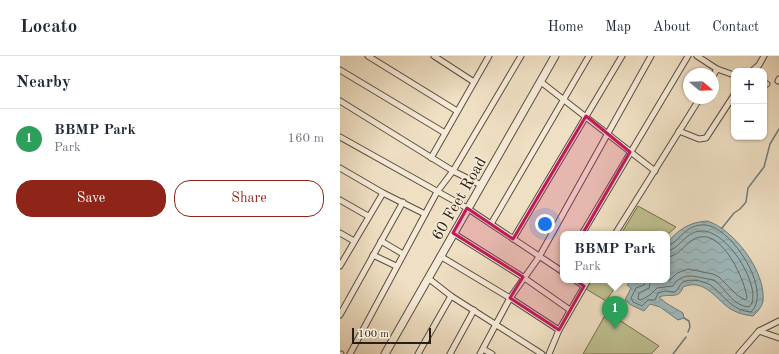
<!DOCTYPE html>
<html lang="en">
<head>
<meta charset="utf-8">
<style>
  body { margin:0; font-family:"Old Standard TT",serif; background:#f6f6f7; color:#1f2937 }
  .controls { position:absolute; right:12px; top:12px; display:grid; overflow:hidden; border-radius:8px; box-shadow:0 1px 3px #0004 }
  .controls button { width:36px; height:36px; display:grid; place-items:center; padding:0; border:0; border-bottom:1px solid #e0e1e3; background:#fff; color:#1f2937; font:20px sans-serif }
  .compass { position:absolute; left:343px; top:12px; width:36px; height:36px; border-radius:50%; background:#fff; box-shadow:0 1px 3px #0004; rotate:109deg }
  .scale { position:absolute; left:12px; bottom:10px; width:79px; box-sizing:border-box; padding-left:4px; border:2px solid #281e12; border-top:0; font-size:11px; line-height:14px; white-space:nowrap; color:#281e12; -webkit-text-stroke:3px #f5ead8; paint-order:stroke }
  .you { position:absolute; left:205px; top:168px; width:14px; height:14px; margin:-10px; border:3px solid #fff; border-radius:50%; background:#1a73e8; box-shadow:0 0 0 6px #1a73e833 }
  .badge { display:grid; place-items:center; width:26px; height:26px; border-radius:50%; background:#8f2418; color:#fff; font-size:13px; font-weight:700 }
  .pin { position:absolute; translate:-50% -33px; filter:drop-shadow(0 1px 2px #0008) }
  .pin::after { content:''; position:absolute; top:21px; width:14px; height:12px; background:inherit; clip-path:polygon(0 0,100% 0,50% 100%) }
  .popup { position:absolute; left:220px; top:175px; width:110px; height:52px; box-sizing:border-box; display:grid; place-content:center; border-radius:8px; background:#fff; filter:drop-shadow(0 1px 3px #0005); font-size:13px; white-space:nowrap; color:#747a83 }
  .popup b { font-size:15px; color:#1f2937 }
  .popup::after { content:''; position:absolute; left:50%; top:100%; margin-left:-8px; border:8px solid transparent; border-top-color:#fff }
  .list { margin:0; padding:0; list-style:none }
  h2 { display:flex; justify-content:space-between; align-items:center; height:52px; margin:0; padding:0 16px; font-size:17px }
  h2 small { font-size:13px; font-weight:400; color:#747a83 }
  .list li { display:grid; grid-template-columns:26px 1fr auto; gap:12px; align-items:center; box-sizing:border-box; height:60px; padding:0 16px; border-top:1px solid #e0e1e3 }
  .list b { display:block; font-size:15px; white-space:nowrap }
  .list p { margin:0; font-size:13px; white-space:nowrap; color:#747a83 }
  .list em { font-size:13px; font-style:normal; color:#747a83 }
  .actions { display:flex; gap:8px; padding:12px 16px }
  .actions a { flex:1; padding:9px 0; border:1px solid #8f2418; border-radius:16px; text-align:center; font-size:14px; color:#8f2418 }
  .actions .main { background:#8f2418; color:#fff }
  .map { position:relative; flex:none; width:439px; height:298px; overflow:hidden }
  header { display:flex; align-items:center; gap:24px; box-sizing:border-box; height:56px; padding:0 20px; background:#fff; border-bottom:1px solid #e0e1e3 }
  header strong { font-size:19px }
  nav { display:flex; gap:22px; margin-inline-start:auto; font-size:14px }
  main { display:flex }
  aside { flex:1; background:#fff }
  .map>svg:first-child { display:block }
  .green { fill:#bfc090; stroke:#746f51 }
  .water { fill:url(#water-waves); stroke:#6f7c79 }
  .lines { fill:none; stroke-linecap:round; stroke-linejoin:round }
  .shore { stroke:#636c68; stroke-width:1 }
  .stream { stroke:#6f7c79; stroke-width:1.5 }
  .minor-casing { stroke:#5a4e3e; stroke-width:7 }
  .tertiary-casing { stroke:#5a4e3e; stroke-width:9 }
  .minor { stroke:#f5ead8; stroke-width:5 }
  .tertiary { stroke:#f5ead8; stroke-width:7 }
  .marked { fill:#c2185b; fill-opacity:0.2; stroke:#c2185b; stroke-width:3; stroke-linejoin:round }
  .labels { text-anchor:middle; stroke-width:3; stroke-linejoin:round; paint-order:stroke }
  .street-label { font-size:16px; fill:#281e12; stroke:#f5ead8 }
</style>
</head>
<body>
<header>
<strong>Locato</strong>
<nav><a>Home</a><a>Map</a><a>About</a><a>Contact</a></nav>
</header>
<main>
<aside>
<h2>Nearby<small></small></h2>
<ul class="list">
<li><span class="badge" style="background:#2e9e5b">1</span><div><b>BBMP Park</b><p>Park</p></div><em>160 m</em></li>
</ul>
<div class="actions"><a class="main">Save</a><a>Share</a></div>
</aside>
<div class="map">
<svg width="439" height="298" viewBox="0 0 439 298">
  <defs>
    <pattern id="water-waves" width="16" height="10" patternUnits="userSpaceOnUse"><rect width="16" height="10" fill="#9ebabe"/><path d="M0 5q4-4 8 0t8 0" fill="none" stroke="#889fa2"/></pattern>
  </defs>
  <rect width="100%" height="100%" fill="#efdfc3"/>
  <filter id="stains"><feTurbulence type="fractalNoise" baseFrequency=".005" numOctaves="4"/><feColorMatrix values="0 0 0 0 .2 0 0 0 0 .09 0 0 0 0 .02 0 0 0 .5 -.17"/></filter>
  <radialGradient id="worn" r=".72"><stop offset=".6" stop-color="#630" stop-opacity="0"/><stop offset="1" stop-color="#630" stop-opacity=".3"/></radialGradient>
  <g class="green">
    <polygon points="298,150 336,171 327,179 327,178 281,178"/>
    <polygon points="252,224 282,224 276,230 266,245 246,233"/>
    <polygon points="267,256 319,290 311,298 243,298"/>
  </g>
  <path class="water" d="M 367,165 C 394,173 426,216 423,245 C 422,251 417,256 413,260 C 404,259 397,257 389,252 C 375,242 364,222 343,231 C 339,244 329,237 319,241 L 326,247 L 343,257 L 344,262 L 338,264 L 320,251 L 310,248 L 304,255 L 291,249 L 285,244 L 291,232 L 287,229 L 290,225 L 297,227 L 304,224 L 327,224 L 327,187 C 338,174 349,166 367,165 Z"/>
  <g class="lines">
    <g class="shore">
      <path d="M 327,201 C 342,200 346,183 360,181 C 383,176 405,224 407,242 L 405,244 L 397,239 L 379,221 L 373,218 L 348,213 L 337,217 L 330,224 L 327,224"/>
      <path d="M 306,224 L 304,229 L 296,232 L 291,242 L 293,246 L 302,250 L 308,244 L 315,244 L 318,237 L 325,235 L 335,236 C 339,233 339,229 343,226 C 350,222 367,225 373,231 C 385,241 393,255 411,256 C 433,235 392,172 366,169 C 345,167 337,189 327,190"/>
      <path d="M 311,224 L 309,232 L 299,237 L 298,243 L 301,244 L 310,239 L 317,232 L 333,230 C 341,218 350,219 363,222 C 367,223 371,223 375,225 C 387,234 393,250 409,251 L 412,247 C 419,225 385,172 360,175 C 345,176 339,194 327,195"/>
    </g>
    <g class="stream">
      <polyline points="382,172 394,157 400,153 406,146 408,132 424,111 430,88 439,73"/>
      <polyline points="344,262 349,265 350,271 348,276"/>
      <polyline points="333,298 346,281"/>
    </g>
    <defs>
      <g id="minor">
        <polyline points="28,0 117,55"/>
        <polyline points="94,0 134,26"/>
        <polyline points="357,0 377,13 394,19"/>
        <polyline points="0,14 105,77"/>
        <polyline points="412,15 419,9 424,0"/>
        <polyline points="373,20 377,13"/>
        <polyline points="438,25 439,23"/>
        <polyline points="201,26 315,115"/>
        <polyline points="424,27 427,28"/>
        <polyline points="0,45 113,115 141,129"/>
        <polyline points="339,75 359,83 366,82 394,39"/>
        <polyline points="0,81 127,152 223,216"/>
        <polyline points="91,102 149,0"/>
        <polyline points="0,112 43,137 85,158"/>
        <polyline points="0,144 28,160"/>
        <polyline points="151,168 249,0"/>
        <polyline points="0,177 14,185"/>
        <polyline points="113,177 183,221 230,254"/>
        <polyline points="242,178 348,0"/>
        <polyline points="275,178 360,42"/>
        <polyline points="173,183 282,0"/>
        <polyline points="41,185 63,198"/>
        <polyline points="33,199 56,210"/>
        <polyline points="100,200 170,242 219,274"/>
        <polyline points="0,210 43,137"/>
        <polyline points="88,222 111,240 202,298"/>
        <polyline points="235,224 244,230"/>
        <polyline points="0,259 63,146"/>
        <polyline points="419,275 439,282"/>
        <polyline points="143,293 152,298"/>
        <polyline points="0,298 1,298"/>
        <polyline points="10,298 97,136 113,115 181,0"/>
        <polyline points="78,298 111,240"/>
        <polyline points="110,298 134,254"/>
        <polyline points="140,298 170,242 199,201 311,0"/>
        <polyline points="209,298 219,274 248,224"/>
        <polyline points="399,298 419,275 439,265"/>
      </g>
      <polyline id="tertiary" points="45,298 215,0"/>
    </defs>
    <use href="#minor" class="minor-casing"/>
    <use href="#tertiary" class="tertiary-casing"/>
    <use href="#minor" class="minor"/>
    <use href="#tertiary" class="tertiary"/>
  </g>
  <path class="marked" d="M 246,60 L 290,96 L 221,215 L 244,230 L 219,274 L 170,242 L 183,221 L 113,177 L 127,152 L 173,183 Z"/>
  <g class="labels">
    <g class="street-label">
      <text transform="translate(118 142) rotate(-60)" y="6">60 Feet Road</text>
    </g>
  </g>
  <rect width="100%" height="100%" filter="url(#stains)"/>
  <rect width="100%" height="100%" fill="url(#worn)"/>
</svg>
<div class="controls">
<button>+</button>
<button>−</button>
</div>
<svg class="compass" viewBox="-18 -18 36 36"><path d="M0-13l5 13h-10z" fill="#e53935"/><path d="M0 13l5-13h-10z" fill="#747a83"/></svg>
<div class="scale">100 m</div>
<div class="you"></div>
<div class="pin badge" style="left:275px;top:273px;background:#2e9e5b">1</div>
<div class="popup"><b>BBMP Park</b>Park</div>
</div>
</main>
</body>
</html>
